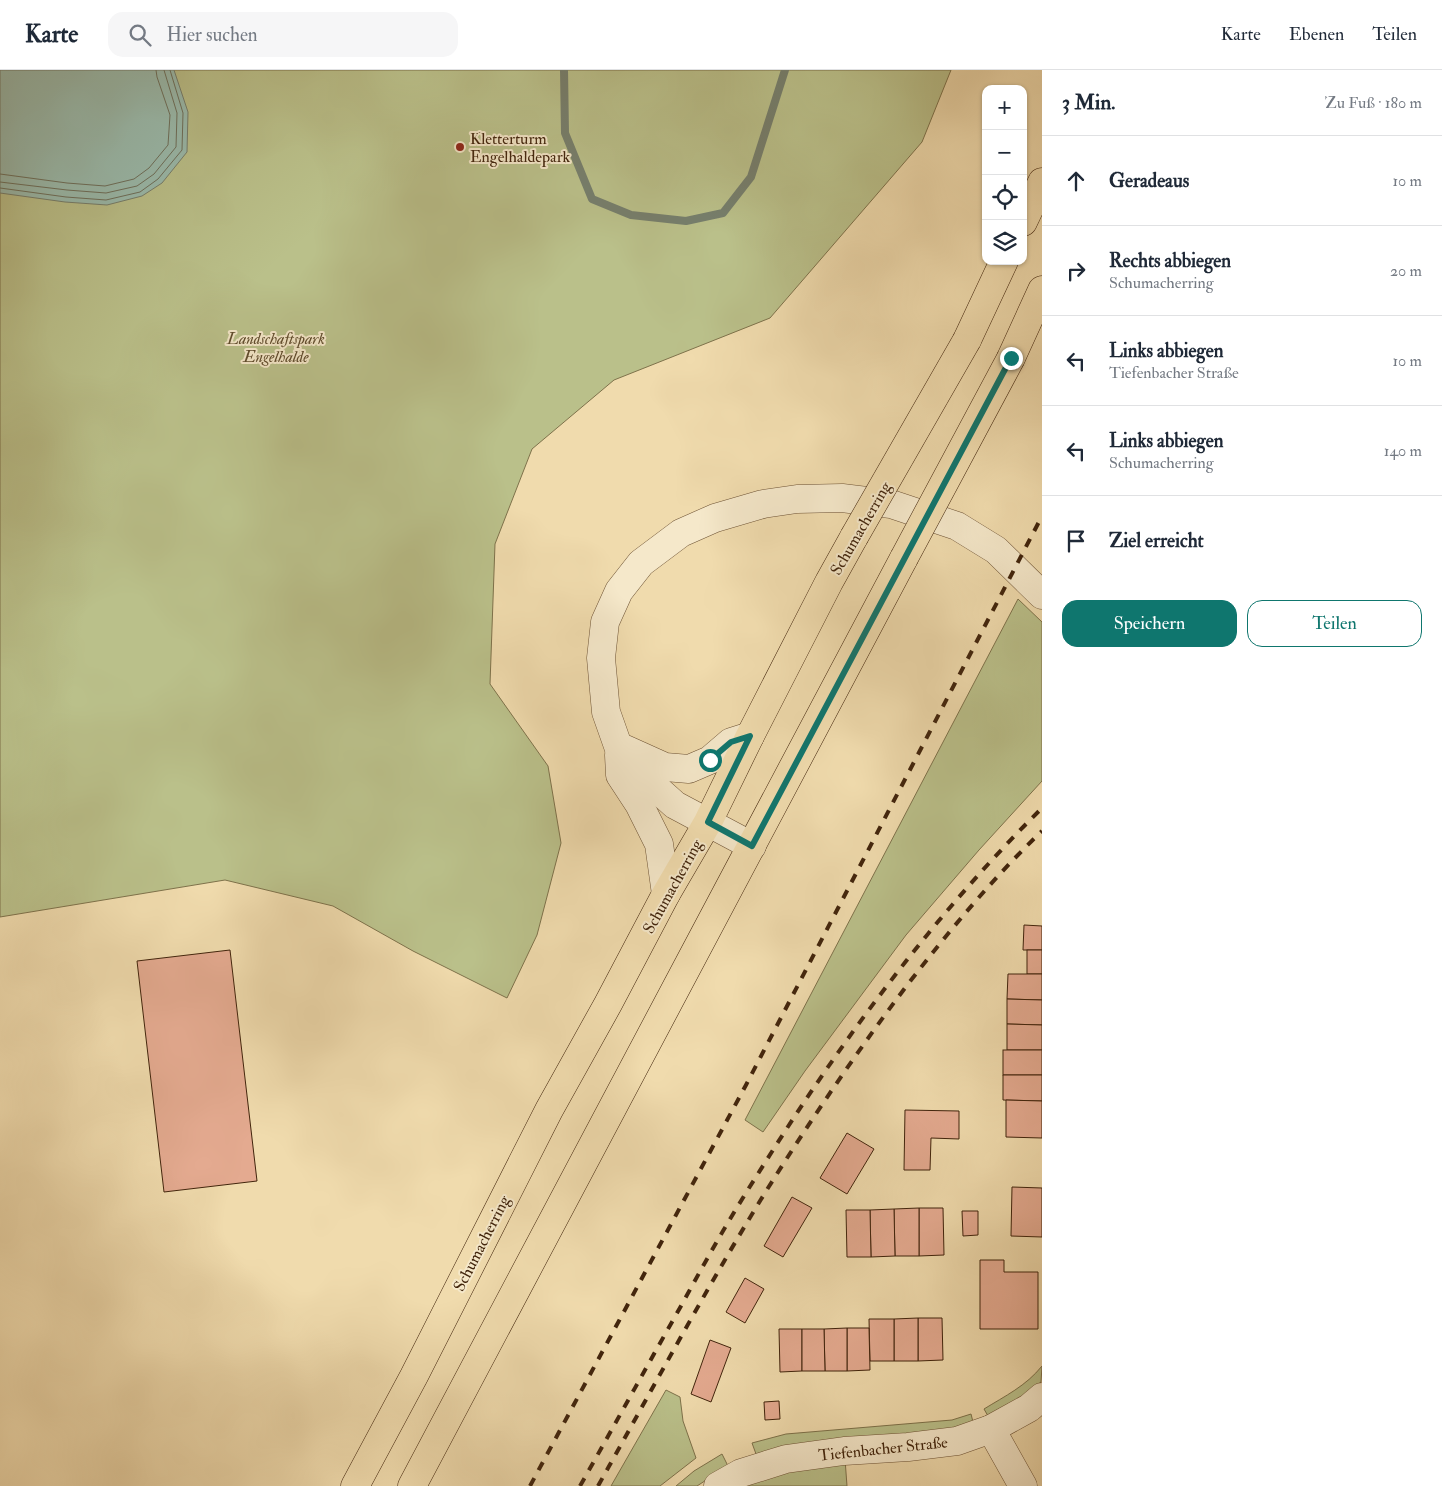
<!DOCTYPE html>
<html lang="de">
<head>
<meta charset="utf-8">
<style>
  body { margin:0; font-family:"IM FELL Double Pica",serif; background:#f6f6f7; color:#1f2937 }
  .controls { position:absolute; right:15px; top:15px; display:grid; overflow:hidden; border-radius:10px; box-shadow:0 1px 4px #0004 }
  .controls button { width:45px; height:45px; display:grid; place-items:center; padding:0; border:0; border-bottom:1px solid #e0e1e3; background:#fff; color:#1f2937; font:25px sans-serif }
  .stop { position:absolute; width:15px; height:15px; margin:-11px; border:4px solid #0f766e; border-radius:50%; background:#fff }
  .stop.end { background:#0f766e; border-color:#fff; box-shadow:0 1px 5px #0008 }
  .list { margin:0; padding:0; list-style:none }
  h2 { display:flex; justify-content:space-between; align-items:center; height:65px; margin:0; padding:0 20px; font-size:21px }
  h2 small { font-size:16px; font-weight:400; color:#747a83 }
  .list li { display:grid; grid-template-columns:32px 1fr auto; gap:15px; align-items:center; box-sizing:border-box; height:90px; padding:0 20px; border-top:1px solid #e0e1e3 }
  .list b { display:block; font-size:19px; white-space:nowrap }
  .list p { margin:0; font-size:16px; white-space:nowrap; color:#747a83 }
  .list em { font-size:16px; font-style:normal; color:#747a83 }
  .actions { display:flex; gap:10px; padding:15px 20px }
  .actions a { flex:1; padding:11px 0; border:1px solid #0f766e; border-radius:15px; text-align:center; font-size:18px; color:#0f766e }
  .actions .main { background:#0f766e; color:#fff }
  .icon { flex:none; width:28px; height:28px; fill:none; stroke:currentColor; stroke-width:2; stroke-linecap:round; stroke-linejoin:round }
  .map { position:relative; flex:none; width:1042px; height:1416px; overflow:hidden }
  header { display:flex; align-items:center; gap:30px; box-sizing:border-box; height:70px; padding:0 25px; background:#fff; border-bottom:1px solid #e0e1e3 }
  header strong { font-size:24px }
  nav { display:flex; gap:28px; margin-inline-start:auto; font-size:18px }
  .search { width:350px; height:45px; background:#f6f6f7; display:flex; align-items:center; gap:12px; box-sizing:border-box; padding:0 18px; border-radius:15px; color:#747a83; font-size:19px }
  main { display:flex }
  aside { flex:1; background:#fff }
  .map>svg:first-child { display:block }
  .green { fill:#bac08a; stroke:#7e724b }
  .water { fill:#9abbad; stroke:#767f6d }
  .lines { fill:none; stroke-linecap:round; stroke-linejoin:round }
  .shore { stroke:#6e705c; stroke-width:1 }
  .stream { stroke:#767f6d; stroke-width:8 }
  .building { fill:#e4aa90; stroke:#41240c }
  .minor-casing { stroke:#6d5234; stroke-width:29 }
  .primary-casing { stroke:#41240c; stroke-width:29 }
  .minor { stroke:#f5e8ca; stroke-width:28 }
  .primary { stroke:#f0dbad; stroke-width:28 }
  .rail { stroke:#41240c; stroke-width:4; stroke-dasharray:9 9; stroke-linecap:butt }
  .primary-bridge-casing { stroke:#41240c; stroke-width:29; stroke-linecap:butt }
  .primary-bridge { stroke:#f0dbad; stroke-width:28 }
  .route { stroke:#0f766e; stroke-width:6 }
  .poi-dot { fill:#8f2418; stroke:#f5e8ca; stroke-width:2 }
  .labels { text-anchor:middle; stroke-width:4; stroke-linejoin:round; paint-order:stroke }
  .poi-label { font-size:16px; fill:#41240c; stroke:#f5e8ca; text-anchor:start }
  .park-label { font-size:16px; font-style:italic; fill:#5f4b2c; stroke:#f5e8ca }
  .street-label { font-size:16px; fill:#41240c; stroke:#f5e8ca }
</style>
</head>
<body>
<header>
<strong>Karte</strong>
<div class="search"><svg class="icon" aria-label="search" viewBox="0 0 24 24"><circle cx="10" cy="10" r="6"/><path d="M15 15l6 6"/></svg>Hier suchen</div>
<nav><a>Karte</a><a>Ebenen</a><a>Teilen</a></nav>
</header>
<main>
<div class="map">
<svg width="1042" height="1416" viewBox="0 0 1042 1416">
  <rect width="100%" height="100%" fill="#f0dbad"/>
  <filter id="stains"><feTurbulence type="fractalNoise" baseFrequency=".004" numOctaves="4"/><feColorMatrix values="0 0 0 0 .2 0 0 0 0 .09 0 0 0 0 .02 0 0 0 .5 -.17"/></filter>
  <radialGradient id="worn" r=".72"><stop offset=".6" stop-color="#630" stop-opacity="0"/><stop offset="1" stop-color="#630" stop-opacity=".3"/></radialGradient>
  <g class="green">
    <polygon points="0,0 951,0 922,72 770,248 614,310 532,379 495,474 490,614 548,696 561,773 537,865 507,928 413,881 333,836 225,810 0,847"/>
    <polygon points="1018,529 1042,552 1042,711 979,780 906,865 805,1001 763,1062 745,1050"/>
    <path d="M 1042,1296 L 1041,1312 L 1023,1326 L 988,1346 L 984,1339 C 1005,1326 1026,1316 1042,1296 Z"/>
    <polygon points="666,1320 680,1327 683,1351 696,1388 660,1416 611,1416"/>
    <polygon points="971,1344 973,1352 955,1359 786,1376 756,1384 752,1373 786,1364 952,1350"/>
    <polygon points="722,1384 728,1396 697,1416 676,1416 694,1401"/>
    <polygon points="845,1389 847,1416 737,1416 744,1412"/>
  </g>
  <polygon class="water" points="0,0 174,0 188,42 187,82 162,113 142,126 107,135 65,132 0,123"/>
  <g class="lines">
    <g class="shore">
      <polyline points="0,104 67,113 105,116 134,109 149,98 168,75 170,45 157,7 156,0"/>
      <polyline points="0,112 67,120 106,123 137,116 154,104 176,77 177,43 164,0"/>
      <polyline points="0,118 66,127 106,130 140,122 158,109 182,80 183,43 170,0"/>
    </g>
    <polyline class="stream" points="564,0 565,63 592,129 631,145 686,151 723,143 751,107 785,0"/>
  </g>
  <g class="building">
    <polygon points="1024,855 1042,856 1042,880 1023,880"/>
    <polygon points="230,880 257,1111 164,1122 137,891"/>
    <rect x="1027" y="880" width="15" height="24"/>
    <polygon points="1008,904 1042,904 1042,930 1007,929"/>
    <polygon points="1007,929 1042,930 1042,955 1007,954"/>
    <polygon points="1007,954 1042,955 1042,980 1007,980"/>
    <rect x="1003" y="980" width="39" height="25"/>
    <polygon points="1003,1005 1042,1005 1042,1031 1003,1030"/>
    <polygon points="1006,1030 1042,1031 1042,1068 1006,1067"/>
    <polygon points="905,1040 959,1041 959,1069 931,1068 930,1100 904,1100"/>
    <polygon points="847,1063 874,1079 847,1124 820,1108"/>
    <polygon points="1012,1117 1042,1118 1042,1167 1011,1166"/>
    <polygon points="792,1127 812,1138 783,1187 764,1176"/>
    <polygon points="919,1138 943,1138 944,1185 919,1186"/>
    <polygon points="919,1138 919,1186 895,1186 894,1139"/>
    <polygon points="894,1139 895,1186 871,1187 870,1140"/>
    <polygon points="846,1140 870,1140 871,1187 847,1187"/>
    <polygon points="962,1141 978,1141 978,1165 963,1166"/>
    <polygon points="980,1190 1004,1190 1004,1202 1038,1202 1038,1259 980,1259"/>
    <polygon points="745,1208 764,1219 745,1253 726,1242"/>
    <polygon points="918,1248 942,1248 943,1290 918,1291"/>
    <polygon points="918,1248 918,1291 894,1291 894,1249"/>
    <polygon points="869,1249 894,1249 894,1291 870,1291"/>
    <polygon points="847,1258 869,1258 870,1300 847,1301"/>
    <polygon points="847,1258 847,1301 825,1301 824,1259"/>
    <polygon points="779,1259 802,1259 802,1301 780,1302"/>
    <polygon points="802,1259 824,1259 825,1301 802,1301"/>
    <polygon points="710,1270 731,1278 711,1332 691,1324"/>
    <polygon points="779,1331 780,1349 765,1350 764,1332"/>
  </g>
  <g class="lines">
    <defs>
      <g id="minor">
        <polyline points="625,679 665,697 689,699 710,690 731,672 750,666"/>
        <polyline points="619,685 620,705 639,734 659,774 666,824"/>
        <polyline points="752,776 675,735 638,702 618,676 606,642 601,588 605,552 619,521 641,493 681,463 715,448 763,434 797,429 842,428 891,434 957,456 996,480 1042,525"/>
        <polyline points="991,1359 1023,1416"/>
        <polyline points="718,1416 741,1403 786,1389 844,1381 908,1377 957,1371 991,1359 1029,1338 1042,1327"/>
      </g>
      <g id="primary">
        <polyline points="1023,152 1042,112"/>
        <polyline points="967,270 1004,191"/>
        <polyline points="1011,288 1042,220"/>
        <polyline points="355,1416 414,1306 549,1040 608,934 666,824 708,752 750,666 829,512 854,467"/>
        <polyline points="412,1416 904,488"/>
      </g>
    </defs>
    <use href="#minor" class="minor-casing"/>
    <use href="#primary" class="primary-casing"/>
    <use href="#minor" class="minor"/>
    <use href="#primary" class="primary"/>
    <g class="rail">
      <polyline points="530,1416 746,1015 1042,446"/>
      <path d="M 580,1416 C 614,1356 647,1296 681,1236 C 705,1192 729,1149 756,1107 C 838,975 931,848 1042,738"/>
      <path d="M 598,1416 C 654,1316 708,1215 768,1118 C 812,1048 858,980 908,914 C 950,860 993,808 1042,761"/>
    </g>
    <defs>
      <g id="primary-bridge">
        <polyline points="854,467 967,270"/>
        <polyline points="904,488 1011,288"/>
      </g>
    </defs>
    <use href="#primary-bridge" class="primary-bridge-casing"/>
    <use href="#primary-bridge" class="primary-bridge"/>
  </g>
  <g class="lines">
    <polyline class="route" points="710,690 731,672 750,666 708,752 752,776 1011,288"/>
  </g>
  <circle class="poi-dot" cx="460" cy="77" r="5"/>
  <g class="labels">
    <g class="poi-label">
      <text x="470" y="74">Kletterturm<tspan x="470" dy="18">Engelhaldepark</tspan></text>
    </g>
    <g class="park-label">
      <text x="276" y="274">Landschaftspark<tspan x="276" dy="18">Engelhalde</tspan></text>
    </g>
    <g class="street-label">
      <text transform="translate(860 458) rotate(-60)" y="6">Schumacherring</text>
      <text transform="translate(672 816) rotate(-61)" y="6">Schumacherring</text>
      <text transform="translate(481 1173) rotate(-63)" y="6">Schumacherring</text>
      <text transform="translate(883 1378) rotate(-6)" y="6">Tiefenbacher Straße</text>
    </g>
  </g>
  <rect width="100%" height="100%" filter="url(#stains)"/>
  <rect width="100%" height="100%" fill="url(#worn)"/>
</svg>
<div class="controls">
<button>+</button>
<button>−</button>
<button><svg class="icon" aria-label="locate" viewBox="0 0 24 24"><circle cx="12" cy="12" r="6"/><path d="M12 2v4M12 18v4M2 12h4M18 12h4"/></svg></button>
<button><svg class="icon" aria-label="layers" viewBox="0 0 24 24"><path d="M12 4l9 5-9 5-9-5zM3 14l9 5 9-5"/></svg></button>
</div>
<div class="stop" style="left:710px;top:690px"></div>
<div class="stop end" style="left:1011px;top:288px"></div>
</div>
<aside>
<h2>3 Min.<small>Zu Fuß · 180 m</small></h2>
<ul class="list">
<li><svg class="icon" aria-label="ahead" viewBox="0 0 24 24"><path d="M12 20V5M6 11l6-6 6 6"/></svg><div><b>Geradeaus</b></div><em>10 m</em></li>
<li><svg class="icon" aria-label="right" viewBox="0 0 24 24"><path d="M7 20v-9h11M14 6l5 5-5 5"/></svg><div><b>Rechts abbiegen</b><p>Schumacherring</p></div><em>20 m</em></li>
<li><svg class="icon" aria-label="left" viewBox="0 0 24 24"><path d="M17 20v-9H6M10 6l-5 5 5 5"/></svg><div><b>Links abbiegen</b><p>Tiefenbacher Straße</p></div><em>10 m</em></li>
<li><svg class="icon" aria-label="left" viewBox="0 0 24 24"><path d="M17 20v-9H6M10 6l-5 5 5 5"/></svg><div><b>Links abbiegen</b><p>Schumacherring</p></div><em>140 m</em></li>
<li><svg class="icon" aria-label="arrive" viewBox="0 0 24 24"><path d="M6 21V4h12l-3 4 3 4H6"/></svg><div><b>Ziel erreicht</b></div></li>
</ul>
<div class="actions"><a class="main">Speichern</a><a>Teilen</a></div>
</aside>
</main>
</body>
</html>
